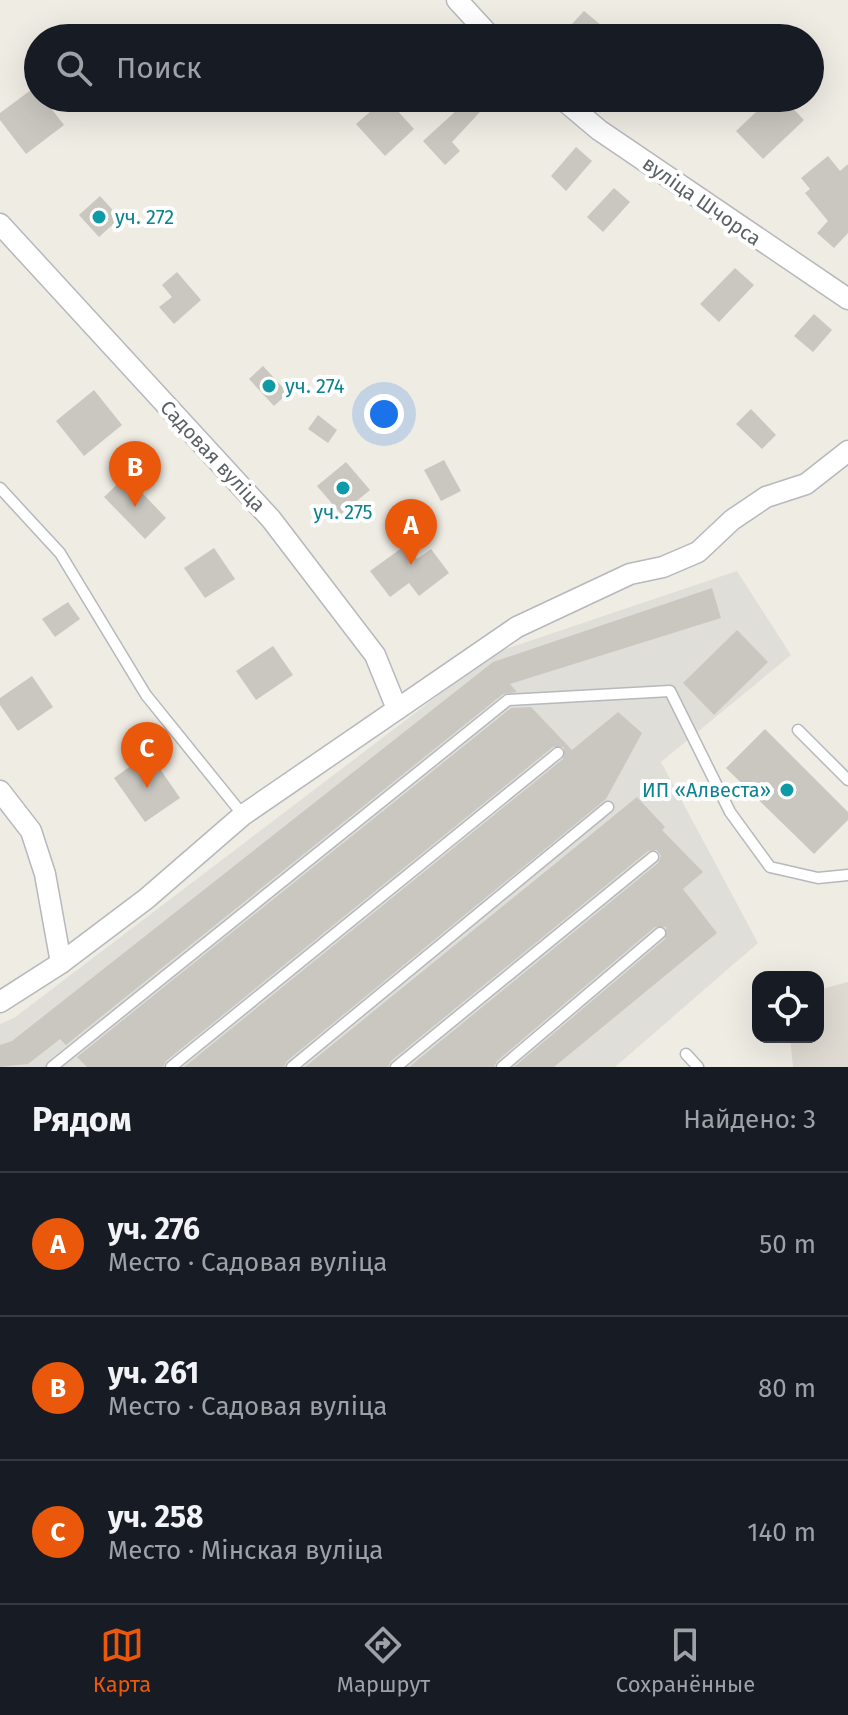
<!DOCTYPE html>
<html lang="ru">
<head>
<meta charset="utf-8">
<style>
  body { margin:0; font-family:"Fira Sans",sans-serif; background:#20242c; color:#f1f3f6 }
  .controls { position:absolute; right:24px; bottom:24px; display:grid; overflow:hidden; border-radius:16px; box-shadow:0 8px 32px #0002 }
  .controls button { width:72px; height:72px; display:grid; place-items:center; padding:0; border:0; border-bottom:2px solid #363941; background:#171b24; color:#f1f3f6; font:40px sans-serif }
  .you { position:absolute; left:384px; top:414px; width:28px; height:28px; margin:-20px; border:6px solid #fff; border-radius:50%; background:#1a73e8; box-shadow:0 0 0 12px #1a73e833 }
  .badge { display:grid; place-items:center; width:52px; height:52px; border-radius:50%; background:#ea580c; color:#fff; font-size:26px; font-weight:700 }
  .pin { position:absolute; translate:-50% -66px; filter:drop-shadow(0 2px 4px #0008) }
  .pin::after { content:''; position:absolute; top:42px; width:28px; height:24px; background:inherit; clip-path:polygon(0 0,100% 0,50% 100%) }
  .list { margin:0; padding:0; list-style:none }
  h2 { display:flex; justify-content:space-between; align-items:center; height:104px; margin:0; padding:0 32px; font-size:34px }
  h2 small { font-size:26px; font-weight:400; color:#9ea1a6 }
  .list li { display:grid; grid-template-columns:52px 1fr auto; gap:24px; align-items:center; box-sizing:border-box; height:144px; padding:0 32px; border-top:2px solid #363941 }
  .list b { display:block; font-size:30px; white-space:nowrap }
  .list p { margin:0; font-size:26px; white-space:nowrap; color:#9ea1a6 }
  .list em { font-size:26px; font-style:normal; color:#9ea1a6 }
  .icon { flex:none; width:44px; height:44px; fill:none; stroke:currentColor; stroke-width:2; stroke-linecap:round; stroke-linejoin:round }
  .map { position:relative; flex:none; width:848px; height:1067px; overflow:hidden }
  .search { position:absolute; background:#171b24; box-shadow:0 8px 32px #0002; left:24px; right:24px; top:24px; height:88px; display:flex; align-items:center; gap:20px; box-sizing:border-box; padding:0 28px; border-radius:44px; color:#9ea1a6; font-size:30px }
  .sheet { height:536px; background:#171b24 }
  nav { display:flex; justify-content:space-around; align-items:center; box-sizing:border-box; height:112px; border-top:2px solid #363941; background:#171b24; font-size:22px; color:#9ea1a6 }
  nav a { display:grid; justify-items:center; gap:4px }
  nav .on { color:#ea580c }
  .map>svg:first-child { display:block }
  .industrial { fill:#e0ded9 }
  .education { fill:#dfdbd2 }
  .building { fill:#cac7c1 }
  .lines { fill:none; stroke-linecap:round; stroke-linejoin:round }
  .service-casing { stroke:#b5b8bc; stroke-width:13 }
  .minor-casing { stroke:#b5b8bc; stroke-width:23 }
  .service { stroke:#fff; stroke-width:10 }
  .minor { stroke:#fff; stroke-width:20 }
  .culture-dot { fill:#0f9aa8; stroke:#fff; stroke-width:3 }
  .labels { text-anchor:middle; stroke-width:8; stroke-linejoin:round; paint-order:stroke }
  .street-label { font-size:20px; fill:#5c6165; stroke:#fff }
  .culture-label { font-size:20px; fill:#0d838f; stroke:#fff; text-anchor:start }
</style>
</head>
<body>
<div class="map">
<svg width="848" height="1067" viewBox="0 0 848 1067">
  <rect width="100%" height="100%" fill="#efece4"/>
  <polygon class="industrial" points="737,571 791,655 661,762 758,943 615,1067 0,1067 0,1024 14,1018 494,653"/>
  <polygon class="education" points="848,982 848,1067 793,1067 790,1037 818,1037 818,990"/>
  <g class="building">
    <polygon points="584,11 601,25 589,38 559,38"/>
    <polygon points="35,87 38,98 43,98 64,125 26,154 0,120 0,113"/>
    <polygon points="386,98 414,129 385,156 356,124"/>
    <polygon points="461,98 493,98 452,142 460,151 445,165 423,141 457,110 453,107"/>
    <polygon points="771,98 783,98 804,120 763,159 736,131"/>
    <polygon points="576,147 592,161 566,191 551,176"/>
    <polygon points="828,156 840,171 848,164 848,233 834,248 817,233 828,221 805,193 810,189 801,178"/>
    <polygon points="614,188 630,202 603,232 587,217"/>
    <polygon points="100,196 120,218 99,237 79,215"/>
    <polygon points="735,268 754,285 719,322 700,304"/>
    <polygon points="177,272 201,300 174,324 159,307 172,297 162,285"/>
    <polygon points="814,314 832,330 813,352 794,336"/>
    <polygon points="263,366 288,393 274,406 249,379"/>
    <polygon points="94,390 122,425 84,456 56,421"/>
    <polygon points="751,409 776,435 762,449 736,424"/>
    <polygon points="318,415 337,430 328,443 308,429"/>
    <polygon points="444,460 461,491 441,501 424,470"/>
    <polygon points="346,462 370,490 341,514 317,486"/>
    <polygon points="126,476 166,518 145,539 104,497"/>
    <polygon points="406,545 417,559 431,549 449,573 419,596 409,583 390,597 370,571"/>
    <polygon points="214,548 235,579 205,598 184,568"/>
    <polygon points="712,588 721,618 510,684 517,692 503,694 66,1045 60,1039 28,1064 0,1067 0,1045 12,1041 493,662"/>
    <polygon points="68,602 80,619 55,637 42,619"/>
    <polygon points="737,630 768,662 714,715 683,683"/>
    <polygon points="273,646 293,675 256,700 236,671"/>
    <polygon points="32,676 53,707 18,731 0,705 0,698"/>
    <polygon points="531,707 572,750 618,712 642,733 606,799 287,1061 284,1067 184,1067 563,759 564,747 553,747 166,1061 163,1067 87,1067 77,1057 511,708"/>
    <polygon points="765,729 848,812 848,820 814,854 726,768"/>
    <polygon points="149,753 180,798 145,822 114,778"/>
    <polygon points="637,797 665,827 662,830 703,872 683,889 717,933 554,1067 514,1067 665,939 666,927 655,927 497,1061 494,1067 409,1067 658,863 661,856 657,850 648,851 391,1061 388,1067 305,1067"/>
  </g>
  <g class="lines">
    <defs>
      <g id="service">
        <polyline points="0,488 60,553 146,695 243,815"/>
        <polyline points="798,730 848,780"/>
        <polyline points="686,1054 698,1067"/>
        <polyline points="52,1067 508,700 670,691 730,812 770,867 818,878 848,875"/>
        <polyline points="171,1067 558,753"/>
        <polyline points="292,1067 608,807"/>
        <polyline points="396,1067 653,857"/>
        <polyline points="502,1067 660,933"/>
      </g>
      <g id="minor">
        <polyline points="457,0 492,38"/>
        <polyline points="561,98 599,130 848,299"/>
        <polyline points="0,224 271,519 375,655 397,709"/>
        <polyline points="0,791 31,831 45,874 61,963"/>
        <polyline points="0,1002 61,963 146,899 243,815 517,627 630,574 663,567 698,552 732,520 766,497 806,484 848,451"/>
      </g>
    </defs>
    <use href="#service" class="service-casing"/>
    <use href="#minor" class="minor-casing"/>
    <use href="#service" class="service"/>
    <use href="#minor" class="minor"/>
  </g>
  <g class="culture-dot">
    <circle cx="99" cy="217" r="8"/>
    <circle cx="269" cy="386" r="8"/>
    <circle cx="343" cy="488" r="8"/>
    <circle cx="787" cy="790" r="8"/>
  </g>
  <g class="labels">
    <g class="street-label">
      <text transform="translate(702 201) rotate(35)" y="7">вуліца Шчорса</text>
      <text transform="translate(213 456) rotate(47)" y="7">Садовая вуліца</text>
    </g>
    <g class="culture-label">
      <text x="115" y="224">уч. 272</text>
      <text x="285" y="393">уч. 274</text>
      <text x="343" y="519" text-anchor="middle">уч. 275</text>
      <text x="771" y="797" text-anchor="end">ИП «Алвеста»</text>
    </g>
  </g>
</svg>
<div class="controls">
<button><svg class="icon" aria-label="locate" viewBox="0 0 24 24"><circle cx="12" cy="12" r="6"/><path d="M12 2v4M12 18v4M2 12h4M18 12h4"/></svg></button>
</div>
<div class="you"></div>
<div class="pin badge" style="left:411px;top:565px">A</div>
<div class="pin badge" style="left:135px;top:507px">B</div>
<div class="pin badge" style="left:147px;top:788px">C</div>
<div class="search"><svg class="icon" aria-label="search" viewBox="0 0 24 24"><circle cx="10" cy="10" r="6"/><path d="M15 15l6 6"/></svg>Поиск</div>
</div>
<section class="sheet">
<h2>Рядом<small>Найдено: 3</small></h2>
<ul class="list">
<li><span class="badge">A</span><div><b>уч. 276</b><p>Место · Садовая вуліца</p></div><em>50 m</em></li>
<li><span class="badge">B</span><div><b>уч. 261</b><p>Место · Садовая вуліца</p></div><em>80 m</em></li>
<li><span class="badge">C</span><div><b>уч. 258</b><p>Место · Мінская вуліца</p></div><em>140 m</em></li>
</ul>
</section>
<nav>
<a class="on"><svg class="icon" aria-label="map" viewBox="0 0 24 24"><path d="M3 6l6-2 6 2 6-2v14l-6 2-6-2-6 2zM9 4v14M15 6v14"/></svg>Карта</a>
<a><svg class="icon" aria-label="directions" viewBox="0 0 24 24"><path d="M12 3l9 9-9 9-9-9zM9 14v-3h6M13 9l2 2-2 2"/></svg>Маршрут</a>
<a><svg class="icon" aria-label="saved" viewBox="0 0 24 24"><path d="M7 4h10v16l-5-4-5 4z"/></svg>Сохранённые</a>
</nav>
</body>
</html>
